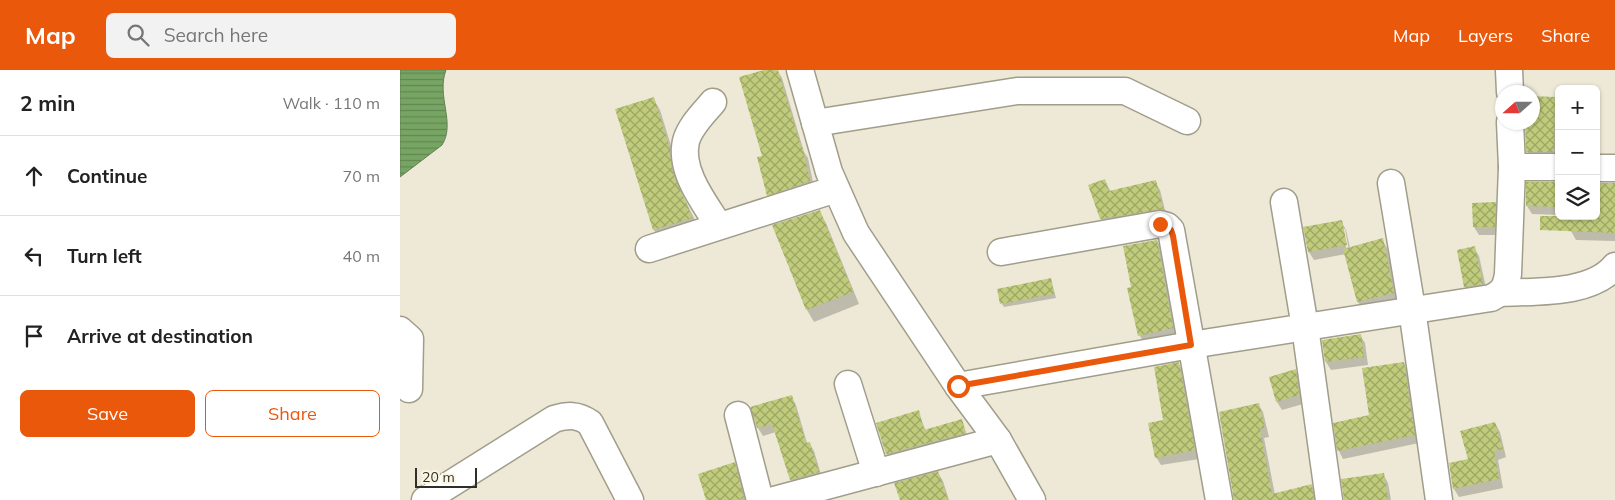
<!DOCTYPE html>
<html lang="en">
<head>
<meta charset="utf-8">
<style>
  body { margin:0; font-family:Mulish,sans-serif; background:#f2f2f2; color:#222 }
  .controls { position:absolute; right:15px; top:15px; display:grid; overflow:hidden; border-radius:8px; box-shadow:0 1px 4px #0004 }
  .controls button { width:45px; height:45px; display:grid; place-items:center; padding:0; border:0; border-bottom:1px solid #e0e0e0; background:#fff; color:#222; font:25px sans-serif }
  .compass { position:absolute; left:1095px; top:15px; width:45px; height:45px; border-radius:50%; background:#fff; box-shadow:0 1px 4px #0004; rotate:249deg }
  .scale { position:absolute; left:15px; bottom:12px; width:62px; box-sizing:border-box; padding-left:5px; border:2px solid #302e27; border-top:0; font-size:14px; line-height:18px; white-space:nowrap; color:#302e27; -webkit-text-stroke:4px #fbf6e4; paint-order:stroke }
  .stop { position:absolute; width:15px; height:15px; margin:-11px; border:4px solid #ea580c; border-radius:50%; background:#fff }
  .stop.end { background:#ea580c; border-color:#fff; box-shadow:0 1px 5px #0008 }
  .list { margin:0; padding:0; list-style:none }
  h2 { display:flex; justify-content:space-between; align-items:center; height:65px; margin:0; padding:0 20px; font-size:21px }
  h2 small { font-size:16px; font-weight:400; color:#767676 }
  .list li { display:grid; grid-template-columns:32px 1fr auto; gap:15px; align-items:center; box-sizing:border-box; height:80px; padding:0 20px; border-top:1px solid #e0e0e0 }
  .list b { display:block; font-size:19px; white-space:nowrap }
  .list em { font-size:16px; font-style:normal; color:#767676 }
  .actions { display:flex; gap:10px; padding:15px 20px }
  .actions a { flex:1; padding:11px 0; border:1px solid #ea580c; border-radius:8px; text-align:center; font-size:18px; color:#ea580c }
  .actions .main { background:#ea580c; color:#fff }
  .icon { flex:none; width:28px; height:28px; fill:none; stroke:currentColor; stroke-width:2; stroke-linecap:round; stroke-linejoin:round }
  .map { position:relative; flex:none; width:1215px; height:430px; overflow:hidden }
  header { display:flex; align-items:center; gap:30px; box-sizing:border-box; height:70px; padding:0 25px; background:#ea580c; color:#fff }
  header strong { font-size:24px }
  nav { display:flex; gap:28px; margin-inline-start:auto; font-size:18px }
  .search { width:350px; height:45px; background:#f2f2f2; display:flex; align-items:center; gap:12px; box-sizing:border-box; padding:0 18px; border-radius:8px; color:#767676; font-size:19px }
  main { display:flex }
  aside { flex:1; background:#fff }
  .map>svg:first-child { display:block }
  .water { fill:url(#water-rules); stroke:#628151 }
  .shadow { fill:#0003; fill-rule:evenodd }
  .building { fill:url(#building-cross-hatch) }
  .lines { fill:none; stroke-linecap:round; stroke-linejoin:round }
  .minor-casing { stroke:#a19d8b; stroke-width:29 }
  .minor { stroke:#fff; stroke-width:26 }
  .route { stroke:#ea580c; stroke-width:6 }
</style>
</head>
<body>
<header>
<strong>Map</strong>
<div class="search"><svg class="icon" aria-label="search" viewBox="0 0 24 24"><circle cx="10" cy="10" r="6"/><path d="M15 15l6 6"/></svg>Search here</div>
<nav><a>Map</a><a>Layers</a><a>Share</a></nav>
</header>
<main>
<aside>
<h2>2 min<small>Walk · 110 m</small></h2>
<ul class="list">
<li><svg class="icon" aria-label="ahead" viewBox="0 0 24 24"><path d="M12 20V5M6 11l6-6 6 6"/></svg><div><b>Continue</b></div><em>70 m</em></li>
<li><svg class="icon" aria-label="left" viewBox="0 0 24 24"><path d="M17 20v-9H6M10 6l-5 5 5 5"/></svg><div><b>Turn left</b></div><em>40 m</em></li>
<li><svg class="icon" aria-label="arrive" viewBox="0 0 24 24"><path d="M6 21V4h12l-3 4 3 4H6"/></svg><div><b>Arrive at destination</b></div></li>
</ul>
<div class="actions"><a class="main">Save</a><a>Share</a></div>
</aside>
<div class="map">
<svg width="1215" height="430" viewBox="0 0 1215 430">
  <defs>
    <pattern id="water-rules" width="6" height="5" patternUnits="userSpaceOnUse" patternTransform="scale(1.25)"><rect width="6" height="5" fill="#77a563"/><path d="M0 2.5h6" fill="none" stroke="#628752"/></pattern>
    <pattern id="building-cross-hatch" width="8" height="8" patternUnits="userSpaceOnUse" patternTransform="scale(1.25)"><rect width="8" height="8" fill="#c0cc7b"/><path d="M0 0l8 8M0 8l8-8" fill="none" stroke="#9ca665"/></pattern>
  </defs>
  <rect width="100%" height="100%" fill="#eee9d7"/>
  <path class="water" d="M 0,0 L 46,0 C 36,26 56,53 42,75 L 0,107 Z"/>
  <g class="shadow">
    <polygon points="369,0 377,0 382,8 404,82 408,88 415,122 374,135 368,125 364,86"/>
    <polygon points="253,28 260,40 276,92 277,109 281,122 294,148 298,160 261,171 254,160"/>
    <polygon points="1154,28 1159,36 1158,90 1132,90 1128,82 1132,52"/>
    <polygon points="705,111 711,122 755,112 760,120 767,148 706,157 701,149"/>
    <polygon points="1128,113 1159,113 1159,145 1132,144 1127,136"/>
    <polygon points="1215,113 1215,171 1176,170 1171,161 1171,146 1196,146"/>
    <polygon points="1095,133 1100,142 1099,165 1079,165 1074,157 1073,134"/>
    <polygon points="419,141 426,153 459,234 414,252 407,240 373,156"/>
    <path d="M 941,151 L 946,160 L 950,178 L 982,170 L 987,178 L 998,231 L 963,240 L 958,232 L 946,184 L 914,190 L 909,182 ZM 942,159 L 945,159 L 949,181 L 947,181 Z"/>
    <polygon points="757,171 763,181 778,269 746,276 740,266 728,219 732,218"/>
    <polygon points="1074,178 1079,186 1087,222 1070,225 1065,217"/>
    <polygon points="651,209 656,228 604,237 602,234"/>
    <polygon points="960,265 965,273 968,295 931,300 926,292"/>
    <polygon points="1004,293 1008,302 1019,373 943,389 939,381 935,354 970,346"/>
    <polygon points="779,294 783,302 799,389 761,395 756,387"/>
    <polygon points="895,300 900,309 903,334 882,340 877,332 870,308"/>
    <polygon points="391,326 396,335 407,373 409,373 414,381 423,411 396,418 391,410 376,362 363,366 358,358"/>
    <polygon points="858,334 863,342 869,367 864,368 875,425 911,415 916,424 917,430 835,430"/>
    <polygon points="518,342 526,361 561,350 569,370 491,391 487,384 478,354"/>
    <polygon points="1095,353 1100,362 1106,387 1098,390 1103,418 1059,427 1054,419 1069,390"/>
    <polygon points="334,394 339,402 346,430 308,430"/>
    <polygon points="538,403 543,411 549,430 502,430"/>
    <polygon points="983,404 988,413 991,430 945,430"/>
  </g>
  <g class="building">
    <polygon points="364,0 378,0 401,76 402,76 410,111 367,126 357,87 362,86 339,7"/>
    <polygon points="1132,26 1155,27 1154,82 1126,82 1125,52 1132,52"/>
    <polygon points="254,27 270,79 271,95 275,109 287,134 292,148 253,160 215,39"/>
    <polygon points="705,109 709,121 756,110 763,139 700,149 688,115"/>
    <polygon points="1126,112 1159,112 1159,137 1126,136"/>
    <polygon points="1196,113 1215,113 1215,163 1140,160 1140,146 1196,146"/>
    <polygon points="1096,132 1095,157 1073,157 1072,133"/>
    <polygon points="420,140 453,222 406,240 372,155"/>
    <polygon points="942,150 947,175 908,182 903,157"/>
    <polygon points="983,168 994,223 957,232 943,179"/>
    <polygon points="757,170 773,258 738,266 727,218 731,217 723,176"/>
    <polygon points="1075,176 1083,214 1064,217 1057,180"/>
    <polygon points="651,208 654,224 600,234 597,219"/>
    <polygon points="961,264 964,287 925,292 922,270"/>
    <polygon points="779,292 795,380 755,388 748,353 763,350 754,297"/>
    <polygon points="1004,292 1015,365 937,381 933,353 969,345 962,298"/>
    <polygon points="896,299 899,325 876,332 869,307"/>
    <polygon points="392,325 406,373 410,372 419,402 390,410 372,354 357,358 350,337"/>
    <polygon points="859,333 865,358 860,359 872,424 912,414 914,430 834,430 819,342"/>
    <polygon points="519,340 524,360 562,349 566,363 486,384 476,353"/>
    <polygon points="1095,352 1103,379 1094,381 1099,409 1053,419 1049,393 1068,389 1060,361"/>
    <polygon points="335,392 344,428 337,430 306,430 298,404"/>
    <polygon points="538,401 548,430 500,430 494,413"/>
    <polygon points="984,403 988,430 944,430 941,409"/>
  </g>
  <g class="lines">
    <defs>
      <g id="minor">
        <polyline points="400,0 429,102 456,163 558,316 598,370 632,430"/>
        <polyline points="1109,0 1110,22"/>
        <path d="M 313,32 C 304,43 290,56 286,71 C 279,101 304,132 319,156"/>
        <polyline points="415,53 617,21 725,21 787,51"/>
        <polyline points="1112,97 1159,97"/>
        <polyline points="1196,98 1215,98"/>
        <polyline points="991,113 1012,239 1039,430"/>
        <polyline points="884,132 905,257 929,430"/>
        <polyline points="249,179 436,119"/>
        <polyline points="601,182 760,154 767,156 771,160 819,430"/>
        <path d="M 1101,223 C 1135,221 1191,225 1215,196"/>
        <polyline points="0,260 10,269 9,319"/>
        <polyline points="448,314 476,403"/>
        <path d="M 558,316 L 791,275 L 1091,228 C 1103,222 1106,217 1108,204 L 1112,97 L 1110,52"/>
        <polyline points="338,345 360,430"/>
        <path d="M 25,430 L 154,349 C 168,345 177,344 190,353 L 230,430"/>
        <polyline points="374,430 598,370"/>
      </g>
    </defs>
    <use href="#minor" class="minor-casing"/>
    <use href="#minor" class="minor"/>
  </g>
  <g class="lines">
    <polyline class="route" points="558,316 791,275 773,166 771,160 760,154"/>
  </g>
</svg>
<div class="controls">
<button>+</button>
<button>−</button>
<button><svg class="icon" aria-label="layers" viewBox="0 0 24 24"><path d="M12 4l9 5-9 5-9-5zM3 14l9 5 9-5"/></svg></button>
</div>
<svg class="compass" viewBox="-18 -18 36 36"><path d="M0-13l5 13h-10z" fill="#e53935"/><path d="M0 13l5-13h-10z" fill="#767676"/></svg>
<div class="scale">20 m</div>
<div class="stop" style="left:558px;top:316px"></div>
<div class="stop end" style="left:760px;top:154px"></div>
</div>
</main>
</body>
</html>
